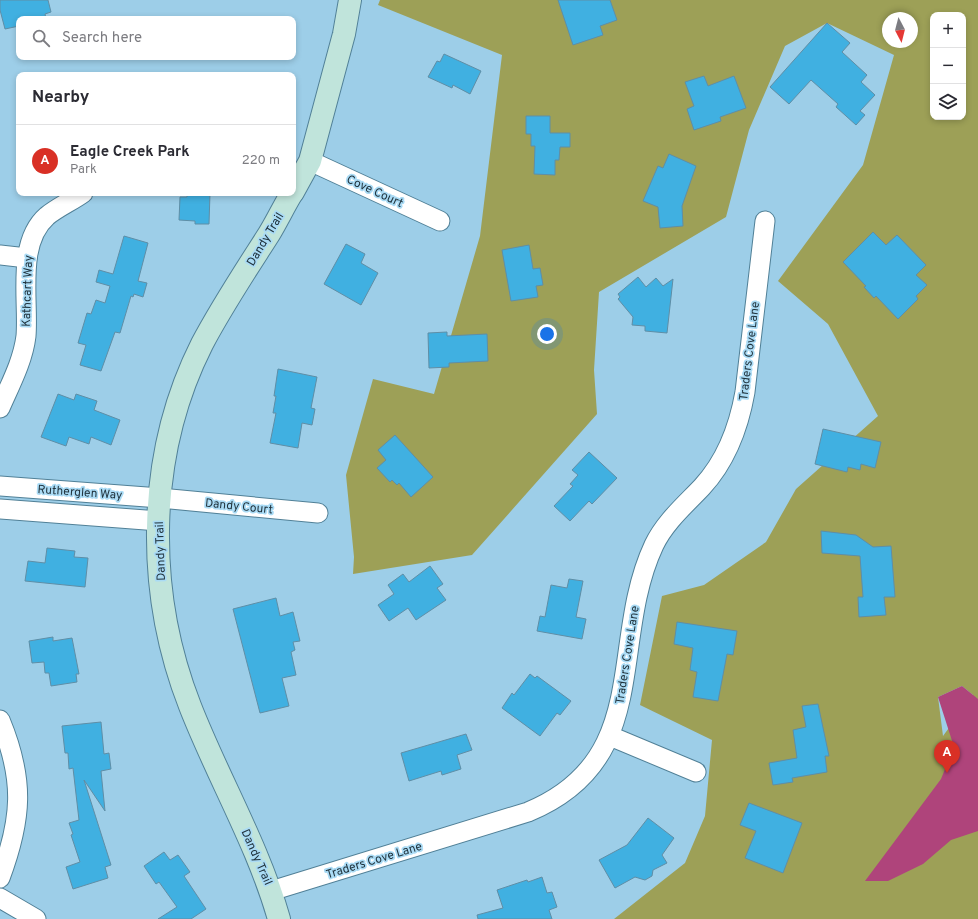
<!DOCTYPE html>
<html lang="en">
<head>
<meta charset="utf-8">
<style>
  body { margin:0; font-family:Overpass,sans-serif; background:#f7f7f7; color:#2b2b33 }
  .controls { position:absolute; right:12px; top:12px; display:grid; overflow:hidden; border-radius:8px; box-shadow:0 2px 6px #0003 }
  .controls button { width:36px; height:36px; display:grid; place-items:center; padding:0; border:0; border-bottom:1px solid #e1e1e2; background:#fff; color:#2b2b33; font:20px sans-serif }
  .compass { position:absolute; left:882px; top:12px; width:36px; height:36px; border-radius:50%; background:#fff; box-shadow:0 2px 6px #0003; rotate:173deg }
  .you { position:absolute; left:547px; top:334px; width:14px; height:14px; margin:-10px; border:3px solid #fff; border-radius:50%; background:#1a73e8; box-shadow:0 0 0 6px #1a73e833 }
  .badge { display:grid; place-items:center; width:26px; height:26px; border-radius:50%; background:#d93025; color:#fff; font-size:13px; font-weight:700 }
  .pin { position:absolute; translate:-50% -33px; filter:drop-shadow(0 1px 2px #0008) }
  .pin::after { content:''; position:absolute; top:21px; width:14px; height:12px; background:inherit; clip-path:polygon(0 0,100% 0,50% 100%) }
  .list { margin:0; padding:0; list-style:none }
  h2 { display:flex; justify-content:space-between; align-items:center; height:52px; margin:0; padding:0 16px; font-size:17px }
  h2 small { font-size:13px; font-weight:400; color:#7c7c81 }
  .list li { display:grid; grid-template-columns:26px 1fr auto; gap:12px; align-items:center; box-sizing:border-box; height:72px; padding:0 16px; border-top:1px solid #e1e1e2 }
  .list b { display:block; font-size:15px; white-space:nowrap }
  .list p { margin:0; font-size:13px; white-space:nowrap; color:#7c7c81 }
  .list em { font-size:13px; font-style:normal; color:#7c7c81 }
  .icon { flex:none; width:22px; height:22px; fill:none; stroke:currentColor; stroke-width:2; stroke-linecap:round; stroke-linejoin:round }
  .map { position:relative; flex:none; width:978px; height:919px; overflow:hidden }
  .search { position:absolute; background:#fff; box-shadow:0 2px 6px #0003; left:16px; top:16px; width:280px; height:44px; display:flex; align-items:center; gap:10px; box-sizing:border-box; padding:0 14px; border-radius:8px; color:#7c7c81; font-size:15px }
  .panel { position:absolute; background:#fff; box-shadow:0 2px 6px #0003; left:16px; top:72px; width:280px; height:124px; border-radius:8px }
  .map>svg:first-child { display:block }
  .green { fill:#9da057; fill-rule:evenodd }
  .water { fill:#af447b }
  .building { fill:#40b0e1; stroke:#5f8ea6 }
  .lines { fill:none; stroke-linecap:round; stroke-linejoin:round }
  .street-casing { stroke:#518097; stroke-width:21 }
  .secondary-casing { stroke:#518097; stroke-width:24 }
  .street { stroke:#fff; stroke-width:19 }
  .secondary { stroke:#c0e4db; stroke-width:22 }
  .labels { text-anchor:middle; stroke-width:3.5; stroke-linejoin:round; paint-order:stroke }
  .street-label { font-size:12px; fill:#21343e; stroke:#aadbf5 }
</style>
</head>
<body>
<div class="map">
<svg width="978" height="919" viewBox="0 0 978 919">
  <rect width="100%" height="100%" fill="#9dcee8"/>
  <path class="green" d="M 380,0 L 978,0 L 978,919 L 614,919 L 685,863 L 705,816 L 712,740 L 640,705 L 662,596 L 704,585 L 766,542 L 796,489 L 878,416 L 828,324 L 778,281 L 863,165 L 894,55 L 827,23 L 785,46 L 749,130 L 726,217 L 599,292 L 594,370 L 597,414 L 472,555 L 353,574 L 354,557 L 346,475 L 373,379 L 434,394 L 480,236 L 502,55 L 378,5 ZM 933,15 L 963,15 L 963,117 L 933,117 ZM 888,18 L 912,18 L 912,42 L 888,42 ZM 962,686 L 973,695 L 943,736 L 938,697 Z"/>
  <polygon class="water" points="962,686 978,699 978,831 951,840 923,864 888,881 865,881 941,779 954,747 938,697"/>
  <g class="building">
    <polygon points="0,0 48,0 51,12 45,14 46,19 19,19 19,26 5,29 0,10"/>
    <polygon points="558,0 610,0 617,20 600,26 603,35 573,45"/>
    <polygon points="827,23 850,43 842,52 867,75 861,82 875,95 860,111 865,115 856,125 836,107 838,104 811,80 789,104 770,87"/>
    <polygon points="444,54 481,71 470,94 453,85 452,88 428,77 437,61 440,62"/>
    <polygon points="704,76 708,86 734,76 746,108 720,117 721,121 694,130 687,109 694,106 685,82"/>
    <polygon points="526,116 550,116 550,133 570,133 570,147 560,147 559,160 555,160 555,175 534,174 535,146 531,146 531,134 526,134"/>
    <polygon points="669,154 696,166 682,206 683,226 660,228 658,207 643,201 658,166 663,168"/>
    <polygon points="187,193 210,193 209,224 195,224 195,221 179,220 180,197 187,197"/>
    <polygon points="873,232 886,245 897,235 926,265 916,275 927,285 916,296 918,299 898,319 876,296 874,298 864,287 866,286 843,262"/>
    <polygon points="124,236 148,243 138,281 147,283 143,297 134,294 133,297 131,296 120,333 115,332 101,371 80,365 86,345 78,343 87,313 91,314 96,300 105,303 110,286 96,282 99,270 113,274"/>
    <polygon points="346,244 365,254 361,263 378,273 361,305 324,284"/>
    <polygon points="529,245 533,269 540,268 543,285 536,286 538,297 511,301 502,250"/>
    <polygon points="638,277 646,287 656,278 663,286 673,279 667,333 645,331 645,326 632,325 633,317 618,299 620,297 618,294"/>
    <polygon points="447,332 447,336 487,334 488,361 449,363 449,367 429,368 428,333"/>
    <polygon points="278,369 317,377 311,408 315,409 312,425 302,423 298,448 270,443 276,413 273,413 276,396 274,396"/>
    <polygon points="58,394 74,400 76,394 97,401 94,410 120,420 111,445 91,437 89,444 69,437 66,446 41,437"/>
    <polygon points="823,429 881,442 875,468 861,464 860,470 848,467 847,472 815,464"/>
    <polygon points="395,435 433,477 411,497 399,483 397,485 392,480 390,482 377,468 386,460 378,450"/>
    <polygon points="589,452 617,478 592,504 589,501 570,521 554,506 573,486 570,484 578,475 572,470"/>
    <polygon points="821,531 856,535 873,547 891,546 895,597 884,597 886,615 859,617 858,597 863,597 860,556 822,553"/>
    <polygon points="47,548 75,551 74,557 88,558 85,587 25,581 28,561 45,563"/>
    <polygon points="430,566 443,584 437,588 446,600 416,620 408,608 389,621 378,605 394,594 388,585 403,574 409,582"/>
    <polygon points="569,579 583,581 576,617 586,619 582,639 537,631 540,616 545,617 551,585 567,588"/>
    <polygon points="276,598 280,616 293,612 300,641 293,642 295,650 291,652 296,675 282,678 289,706 260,713 233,609"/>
    <polygon points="677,622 737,631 733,655 727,654 718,701 693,697 697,672 690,670 693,648 674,644"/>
    <polygon points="53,637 53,641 72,638 79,674 76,674 77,682 51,686 49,673 45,673 44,662 32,663 29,641"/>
    <polygon points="530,674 535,678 537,676 571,701 560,715 557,713 540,736 502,708 512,693 514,695"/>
    <polygon points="818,704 829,756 825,756 827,772 792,778 793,782 773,785 769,763 797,758 793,730 806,727 802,706"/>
    <polygon points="101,722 104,754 109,753 111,769 101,771 105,811 84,780 111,865 105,867 108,878 73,889 66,867 80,862 71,835 73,834 69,823 79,820 73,768 69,769 68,753 65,753 62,726"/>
    <polygon points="466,734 472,750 457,755 461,769 442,775 441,771 409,781 401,753"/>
    <polygon points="749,803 802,823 783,873 745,858 756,831 740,825"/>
    <polygon points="648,818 674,838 662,855 667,863 653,870 652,876 645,880 635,877 615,888 599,860 627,845"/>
    <polygon points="164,852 170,860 178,855 190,872 184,876 206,909 191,919 158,919 177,907 159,882 156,884 144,866"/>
    <polygon points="542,877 547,893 552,892 557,907 549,910 552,919 478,919 477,915 503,908 497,890 527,880 528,882"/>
  </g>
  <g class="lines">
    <defs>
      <g id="street">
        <polyline points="310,161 440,221"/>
        <polyline points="0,255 27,258"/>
        <path d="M 0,408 C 10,385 23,361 26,336 C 29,300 16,243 47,216 C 58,207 72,201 83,193"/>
        <polyline points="0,486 160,498 318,513"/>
        <polyline points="0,509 159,521"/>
        <path d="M 0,720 C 25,780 22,819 0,878"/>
        <polyline points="610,736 696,772"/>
        <path d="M 271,891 L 528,812 C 654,760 608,643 654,545 C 665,522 685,505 702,487 C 726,461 739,426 745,392 L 765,221"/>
        <polyline points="0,898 36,919"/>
      </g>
      <g id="secondary">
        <polyline points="293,192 310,161 344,34 350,0"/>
        <path d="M 279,919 C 258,845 218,778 190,706 C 145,591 146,455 202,344 C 222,306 246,270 269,234 C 277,221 284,206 292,193"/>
      </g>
    </defs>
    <use href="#street" class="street-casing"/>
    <use href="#secondary" class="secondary-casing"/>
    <use href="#street" class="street"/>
    <use href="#secondary" class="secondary"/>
  </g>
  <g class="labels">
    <g class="street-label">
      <text transform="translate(375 191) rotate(25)" y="4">Cove Court</text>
      <text transform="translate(265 239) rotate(-59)" y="4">Dandy Trail</text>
      <text transform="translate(27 291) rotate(-88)" y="4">Kathcart Way</text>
      <text transform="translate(749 351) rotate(-83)" y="4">Traders Cove Lane</text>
      <text transform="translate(80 492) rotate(4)" y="4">Rutherglen Way</text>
      <text transform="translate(239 506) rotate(6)" y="4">Dandy Court</text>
      <text transform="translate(160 551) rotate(-92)" y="4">Dandy Trail</text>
      <text transform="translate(627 655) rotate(-81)" y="4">Traders Cove Lane</text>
      <text transform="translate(257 857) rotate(66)" y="4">Dandy Trail</text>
      <text transform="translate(374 860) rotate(-17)" y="4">Traders Cove Lane</text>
    </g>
  </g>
</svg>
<div class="controls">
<button>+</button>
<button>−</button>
<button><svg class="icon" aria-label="layers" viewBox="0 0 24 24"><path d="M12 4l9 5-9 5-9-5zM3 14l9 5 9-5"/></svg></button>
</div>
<svg class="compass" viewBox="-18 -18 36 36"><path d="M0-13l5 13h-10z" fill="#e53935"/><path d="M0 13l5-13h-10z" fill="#7c7c81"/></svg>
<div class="you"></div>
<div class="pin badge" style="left:947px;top:773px">A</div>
<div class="search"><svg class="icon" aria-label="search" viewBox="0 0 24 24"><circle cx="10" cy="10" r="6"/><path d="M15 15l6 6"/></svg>Search here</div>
<section class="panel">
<h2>Nearby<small></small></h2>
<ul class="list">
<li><span class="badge">A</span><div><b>Eagle Creek Park</b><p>Park</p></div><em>220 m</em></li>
</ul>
</section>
</div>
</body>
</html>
